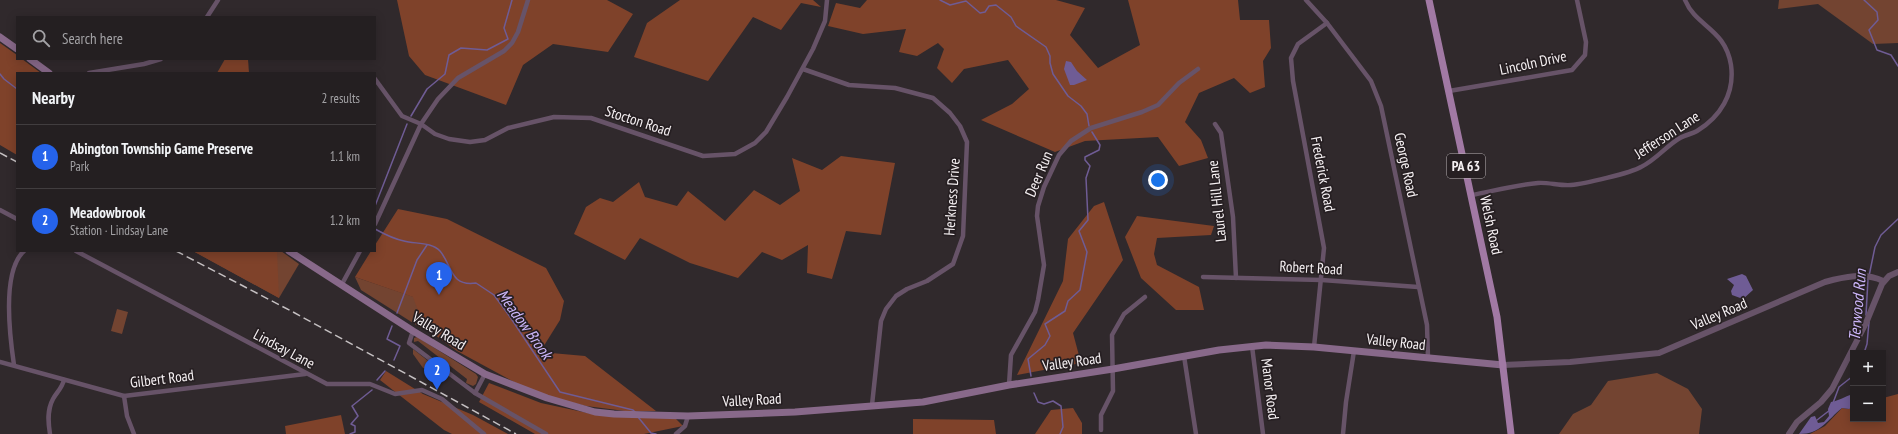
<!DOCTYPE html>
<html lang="en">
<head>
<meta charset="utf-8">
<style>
  body { margin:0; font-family:"PT Sans Narrow",sans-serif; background:#2c272a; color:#f1f3f6 }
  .controls { position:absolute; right:12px; bottom:12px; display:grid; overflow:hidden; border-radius:0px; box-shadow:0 2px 10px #0003 }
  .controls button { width:36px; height:36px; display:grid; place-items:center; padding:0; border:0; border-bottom:1px solid #413d3f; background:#241f21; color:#f1f3f6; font:20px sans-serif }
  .you { position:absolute; left:1158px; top:180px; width:14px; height:14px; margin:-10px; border:3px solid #fff; border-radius:50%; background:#1a73e8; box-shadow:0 0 0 6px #1a73e833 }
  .badge { display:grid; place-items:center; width:26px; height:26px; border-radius:50%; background:#2563eb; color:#fff; font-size:13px; font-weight:700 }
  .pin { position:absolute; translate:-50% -33px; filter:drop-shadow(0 1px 2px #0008) }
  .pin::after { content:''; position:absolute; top:21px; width:14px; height:12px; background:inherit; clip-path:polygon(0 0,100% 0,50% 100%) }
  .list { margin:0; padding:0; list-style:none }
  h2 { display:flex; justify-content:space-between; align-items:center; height:52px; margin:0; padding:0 16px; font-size:17px }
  h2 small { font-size:13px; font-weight:400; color:#a3a2a5 }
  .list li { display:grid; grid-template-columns:26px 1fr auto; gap:12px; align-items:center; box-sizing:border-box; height:64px; padding:0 16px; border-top:1px solid #413d3f }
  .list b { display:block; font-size:15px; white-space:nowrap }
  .list p { margin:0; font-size:13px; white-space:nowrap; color:#a3a2a5 }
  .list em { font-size:13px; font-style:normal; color:#a3a2a5 }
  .icon { flex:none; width:22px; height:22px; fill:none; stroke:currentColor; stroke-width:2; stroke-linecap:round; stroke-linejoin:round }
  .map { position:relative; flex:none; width:1898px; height:434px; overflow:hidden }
  .search { position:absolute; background:#241f21; box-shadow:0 2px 10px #0003; left:16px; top:16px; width:360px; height:44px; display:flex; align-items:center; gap:10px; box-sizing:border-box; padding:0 14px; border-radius:0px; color:#a3a2a5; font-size:15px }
  .panel { position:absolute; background:#241f21; box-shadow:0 2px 10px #0003; left:16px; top:72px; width:360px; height:180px; border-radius:0px }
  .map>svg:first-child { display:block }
  .green { fill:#734431 }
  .forest { fill:#7f422a }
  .water { fill:#6f5c95 }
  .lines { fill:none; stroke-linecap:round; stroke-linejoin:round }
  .stream { stroke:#6f5c95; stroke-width:1.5 }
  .minor { stroke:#675368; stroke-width:4.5 }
  .tertiary { stroke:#675368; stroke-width:6 }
  .secondary { stroke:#88698a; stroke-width:7 }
  .primary { stroke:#a179a4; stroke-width:7 }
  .rail { stroke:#c5c0c2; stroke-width:1.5; stroke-dasharray:8 4; stroke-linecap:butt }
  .labels { text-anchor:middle; stroke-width:3.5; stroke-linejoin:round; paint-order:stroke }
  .shield { fill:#261f22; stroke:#b8b2b4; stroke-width:1 }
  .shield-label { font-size:14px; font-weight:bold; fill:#f6f1f3 }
  .street-label { font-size:15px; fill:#f6f1f3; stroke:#261f22 }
  .water-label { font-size:16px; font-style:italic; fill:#ccb6fa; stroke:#261f22 }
</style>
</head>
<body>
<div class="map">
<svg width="1898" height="434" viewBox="0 0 1898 434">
  <rect width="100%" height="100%" fill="#30292c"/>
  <g class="green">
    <polygon points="1779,0 1898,0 1898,43 1873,44 1818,4 1778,9"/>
    <polygon points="193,251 281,251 299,264 279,298"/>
    <polygon points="355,277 414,297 424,327 421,328 361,290"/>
    <polygon points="117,309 128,312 122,334 111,331"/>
    <polygon points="417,337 476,374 478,377 476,384 473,386 466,383 467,379 418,341 414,342 414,338"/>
    <polygon points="413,349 437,368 437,369 433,371 423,368 413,354"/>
    <polygon points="1657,373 1688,389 1702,409 1699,434 1559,434 1573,414 1591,405 1608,381"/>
  </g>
  <g class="forest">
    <polygon points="397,0 607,0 633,14 608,52 553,44 523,65 506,105 425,75 409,56"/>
    <polygon points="680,0 813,0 821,7 801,3 781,30 753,17 708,81 634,57 647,23"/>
    <polygon points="867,0 1056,0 1085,8 1070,35 1098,68 1140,45 1128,0 1238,0 1240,20 1269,20 1271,48 1263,61 1265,87 1250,93 1234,78 1199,93 1185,122 1201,140 1208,158 1179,166 1158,137 1085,141 1055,152 981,120 1012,104 1029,89 1008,60 964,69 952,83 937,68 944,49 938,43 917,56 899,52 906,29 863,34 828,26 836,3 860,8"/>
    <polygon points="0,43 17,55 17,59 22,59 41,73 17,73 17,155 0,145"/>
    <polygon points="225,59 248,59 249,73 217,73"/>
    <polygon points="841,156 895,163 881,235 846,231 832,279 807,273 808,245 782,260 762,252 738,278 690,263 640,238 625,260 574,234 586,207 600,198 613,202 639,182 645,197 677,206 688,191 725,221 754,190 780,205 800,191 792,158 822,170"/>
    <polygon points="1104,202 1123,260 1073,333 1081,363 1017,375 1063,281 1068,239 1094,206"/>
    <polygon points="398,209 447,219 546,268 564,301 560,320 540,352 585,356 656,411 625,411 586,406 543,395 516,383 457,351 424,327 413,297 355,277 371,251 375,251 375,245"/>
    <polygon points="1137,216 1214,226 1211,235 1157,238 1154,254 1157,265 1199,287 1204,310 1176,310 1141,278 1125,237"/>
    <polygon points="193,251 277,251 279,298"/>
    <polygon points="386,371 423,394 473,415 508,434 452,434 444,430 380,380"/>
    <polygon points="489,383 541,403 597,415 675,418 683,426 644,434 535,434 479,402"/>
    <polygon points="1898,394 1898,434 1810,434 1825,426 1842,408 1848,409 1853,407 1853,419 1883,419 1883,398"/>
    <polygon points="1073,408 1082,423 1082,434 1035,434 1051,410"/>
    <polygon points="341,415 345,434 286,434 285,426"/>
    <polygon points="913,419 994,420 996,434 913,434"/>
  </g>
  <g class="water">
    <polygon points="1066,61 1071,62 1077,71 1087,80 1074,85 1070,85 1064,69"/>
    <polygon points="1742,274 1746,276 1753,290 1743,299 1732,295 1731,291 1734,285 1727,279"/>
    <path d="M 1853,394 L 1853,407 L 1849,409 L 1842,408 C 1827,420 1821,434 1799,434 L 1811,417 L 1815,416 L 1818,423 L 1824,422 L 1829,416 L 1828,409 L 1831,402 C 1839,401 1845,396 1853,394 Z"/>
  </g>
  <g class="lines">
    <g class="stream">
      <polyline points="940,0 950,5 966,1 980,13 985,12 989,6 996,5 1011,17 1016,26 1046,47 1050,56 1050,63 1053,74 1068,96 1081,106 1087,114 1089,126"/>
      <polyline points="1864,0 1877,12 1878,20 1869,30 1877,50 1891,55 1898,66"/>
      <polyline points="0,74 4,79 17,89"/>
      <polyline points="411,116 427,89 445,74 449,55 461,48 487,50 508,39 504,28 512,0"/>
      <polyline points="375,206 407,124"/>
      <path d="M 375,229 C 384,234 394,239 404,241 C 415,244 432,242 440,251 C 452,265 450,287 476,283 L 494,295 L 508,314 L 560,392 L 633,410 L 635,412"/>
      <polyline points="1869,276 1875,247 1881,235 1898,219"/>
      <polyline points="397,313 417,260 427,245"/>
      <polyline points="1866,315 1868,279"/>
      <polyline points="392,326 387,339 400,346 394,360"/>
      <polyline points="1864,353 1867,344 1869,322"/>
      <polyline points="1031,376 1028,359 1045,345 1050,336 1045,324 1065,311 1068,301 1080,290 1087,252 1079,231 1088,220 1086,178 1090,166 1085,160 1085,157 1099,150 1100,145 1092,132"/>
      <polyline points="377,380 385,371"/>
      <polyline points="1034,393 1038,402 1044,404 1053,401 1061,406 1063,427 1060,434"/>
      <polyline points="1833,403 1839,387 1853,376"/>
      <polyline points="638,417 651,433 656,434"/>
      <polyline points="1817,420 1830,410"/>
      <polyline points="350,434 355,432 355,426 351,424 358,416 352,406 372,390"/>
    </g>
    <g class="minor">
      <polyline points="1306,0 1327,23 1371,81 1381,106 1427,325 1428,358"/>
      <polyline points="207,17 218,0"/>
      <polyline points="803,69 849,85 895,88 933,98 950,113 960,126 967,142 963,236 953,264 927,281 907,289 896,296 886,309 881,321 872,405"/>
      <polyline points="89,73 144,64 161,59"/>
      <polyline points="375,79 402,116 421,124 435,134 449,139 470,142 485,140 508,128 554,117 591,118 703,156 735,154 755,143 766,132 787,97 813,49 825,21 827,0"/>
      <polyline points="1449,91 1572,70 1585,55 1586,42 1577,0"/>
      <polyline points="1215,124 1221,133 1233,217 1236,278"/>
      <path d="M 1472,195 C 1493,191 1516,185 1538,183 C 1548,182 1560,186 1571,185 C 1583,184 1631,173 1641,167 C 1656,160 1666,146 1680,138 C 1685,135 1692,134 1697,131 C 1720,117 1735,94 1731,65 C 1725,28 1696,27 1685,0"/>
      <polyline points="0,210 17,219"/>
      <polyline points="375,224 421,124 438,99 458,78 504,51 512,43 518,32 528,0"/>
      <polyline points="76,251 327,384 370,384 395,394 422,390 442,399 484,434"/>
      <polyline points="1203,277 1322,280 1418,287"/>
      <polyline points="342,284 360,251"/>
      <polyline points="413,331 409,343 475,393 546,434"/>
      <polyline points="1252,346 1263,434"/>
      <polyline points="1314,347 1324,248 1293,81 1291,58 1298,44 1327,23"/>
      <polyline points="1184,356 1196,434"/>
      <polyline points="0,362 124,396 305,374"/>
      <path d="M 14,365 C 10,338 1,272 24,251"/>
      <polyline points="1009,385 1011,355 1035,312 1038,300 1044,265 1037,216 1038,206 1044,187 1059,155 1071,141 1091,128 1142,112 1158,105 1179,83 1198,69"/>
      <polyline points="475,393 485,374"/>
      <polyline points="124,396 127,416 134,434"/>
      <polyline points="1101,430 1101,415 1113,391 1112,335 1124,314 1145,297"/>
      <path d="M 50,434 C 48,422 47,410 53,399 C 57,392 62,388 64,380"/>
      <polyline points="676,434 685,426 688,416"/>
      <polyline points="1343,434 1346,402 1354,351"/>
    </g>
    <g class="tertiary">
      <path d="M 1503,365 L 1570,362 L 1659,353 L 1825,282 C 1843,277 1865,272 1883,281"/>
      <polyline points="1789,434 1797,422 1821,402 1832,389 1866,323 1882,284 1889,276 1898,272"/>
    </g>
    <g class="secondary">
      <polyline points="0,37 17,49"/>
      <polyline points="30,59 49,73"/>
      <polyline points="289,251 413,331 485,374 547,398 595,412 614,414 688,416 795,412 923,402 1009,385 1113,369 1219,350 1266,345 1314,347 1503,365"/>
    </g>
    <polyline class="primary" points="1429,0 1497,317 1511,434"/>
    <g class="rail">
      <polyline points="0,153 17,162"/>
      <polyline points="176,251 293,312 516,434"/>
    </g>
  </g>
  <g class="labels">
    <rect class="shield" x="1447" y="154" width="38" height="24" rx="3"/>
    <g class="shield-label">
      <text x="1466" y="171">PA 63</text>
    </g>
    <g class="street-label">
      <text transform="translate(1533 63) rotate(-12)" y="5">Lincoln Drive</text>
      <text transform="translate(638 121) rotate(18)" y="5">Stocton Road</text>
      <text transform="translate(1667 135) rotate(-33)" y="5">Jefferson Lane</text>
      <text transform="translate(1406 165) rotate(78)" y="5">George Road</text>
      <text transform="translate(1039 174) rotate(-67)" y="5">Deer Run</text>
      <text transform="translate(1323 174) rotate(79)" y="5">Frederick Road</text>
      <text transform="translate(952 197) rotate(-86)" y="5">Herkness Drive</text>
      <text transform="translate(1217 201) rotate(-96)" y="5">Laurel Hill Lane</text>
      <text transform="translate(1491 225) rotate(78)" y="5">Welsh Road</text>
      <text transform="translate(1311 268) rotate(3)" y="5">Robert Road</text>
      <text transform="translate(1719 314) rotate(-23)" y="5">Valley Road</text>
      <text transform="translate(439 331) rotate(31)" y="5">Valley Road</text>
      <text transform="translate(1396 342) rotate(6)" y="5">Valley Road</text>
      <text transform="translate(284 349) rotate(28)" y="5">Lindsay Lane</text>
      <text transform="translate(1072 362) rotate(-8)" y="5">Valley Road</text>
      <text transform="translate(162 379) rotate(-7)" y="5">Gilbert Road</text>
      <text transform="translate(1270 389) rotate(83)" y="5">Manor Road</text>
      <text transform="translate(752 400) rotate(-3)" y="5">Valley Road</text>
    </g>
    <g class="water-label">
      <text transform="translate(1857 305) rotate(-85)" y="6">Terwood Run</text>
      <text transform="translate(525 324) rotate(54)" y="6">Meadow Brook</text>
    </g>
  </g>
</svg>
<div class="controls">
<button>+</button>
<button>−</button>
</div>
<div class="you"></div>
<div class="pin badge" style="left:439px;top:295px">1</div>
<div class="pin badge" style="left:437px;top:390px">2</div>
<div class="search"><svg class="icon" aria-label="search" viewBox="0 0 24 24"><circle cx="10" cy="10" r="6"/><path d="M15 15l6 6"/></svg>Search here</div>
<section class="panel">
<h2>Nearby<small>2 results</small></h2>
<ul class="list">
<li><span class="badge">1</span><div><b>Abington Township Game Preserve</b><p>Park</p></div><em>1.1 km</em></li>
<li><span class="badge">2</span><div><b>Meadowbrook</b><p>Station · Lindsay Lane</p></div><em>1.2 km</em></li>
</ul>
</section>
</div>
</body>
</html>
